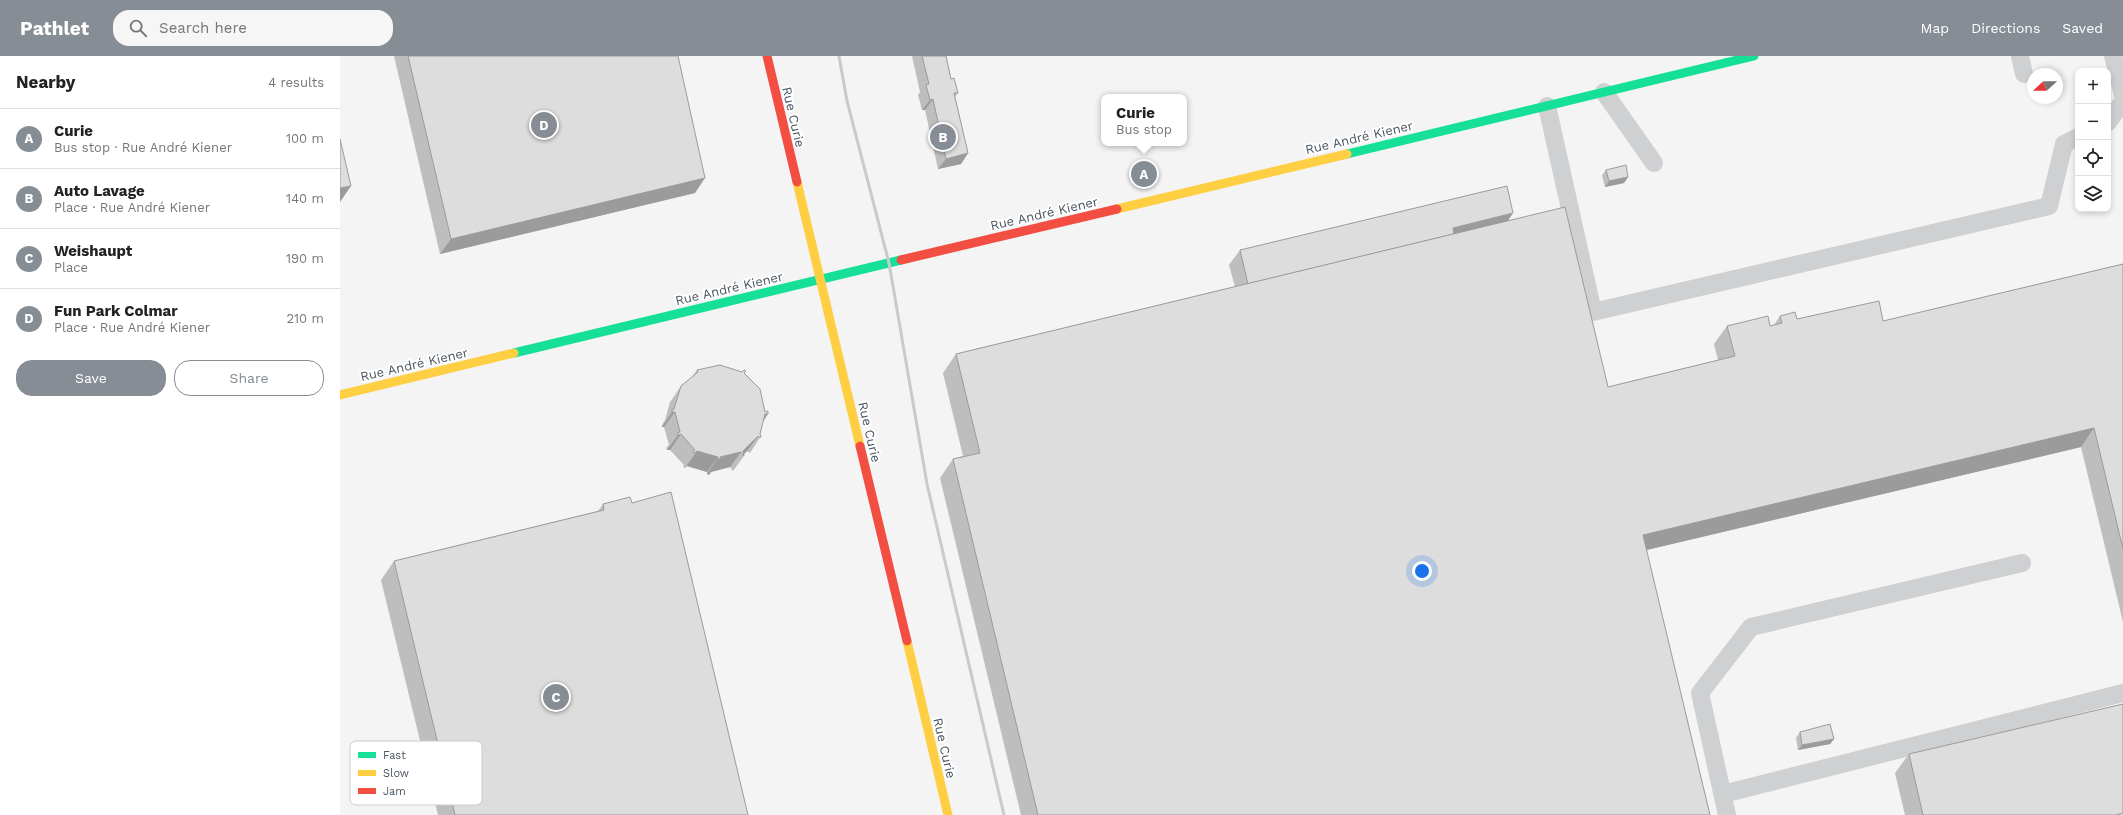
<!DOCTYPE html>
<html lang="en">
<head>
<meta charset="utf-8">
<style>
  body { margin:0; font-family:"Work Sans",sans-serif; background:#f6f6f6; color:#222 }
  .controls { position:absolute; right:12px; top:12px; display:grid; overflow:hidden; border-radius:8px; box-shadow:0 2px 6px #0003 }
  .controls button { width:36px; height:36px; display:grid; place-items:center; padding:0; border:0; border-bottom:1px solid #e0e0e0; background:#fff; color:#222; font:20px sans-serif }
  .compass { position:absolute; left:1687px; top:12px; width:36px; height:36px; border-radius:50%; background:#fff; box-shadow:0 2px 6px #0003; rotate:249deg }
  .you { position:absolute; left:1082px; top:515px; width:14px; height:14px; margin:-10px; border:3px solid #fff; border-radius:50%; background:#1a73e8; box-shadow:0 0 0 6px #1a73e833 }
  .badge { display:grid; place-items:center; width:26px; height:26px; border-radius:50%; background:#868d94; color:#fff; font-size:13px; font-weight:700 }
  .pin { position:absolute; translate:-50% -50%; border:2px solid #fff; box-shadow:0 1px 4px #0006 }
  .popup { position:absolute; left:761px; top:38px; width:86px; height:52px; box-sizing:border-box; display:grid; place-content:center; border-radius:8px; background:#fff; filter:drop-shadow(0 1px 3px #0005); font-size:13px; white-space:nowrap; color:#767676 }
  .popup b { font-size:15px; color:#222 }
  .popup::after { content:''; position:absolute; left:50%; top:100%; margin-left:-8px; border:8px solid transparent; border-top-color:#fff }
  .list { margin:0; padding:0; list-style:none }
  h2 { display:flex; justify-content:space-between; align-items:center; height:52px; margin:0; padding:0 16px; font-size:17px }
  h2 small { font-size:13px; font-weight:400; color:#767676 }
  .list li { display:grid; grid-template-columns:26px 1fr auto; gap:12px; align-items:center; box-sizing:border-box; height:60px; padding:0 16px; border-top:1px solid #e0e0e0 }
  .list b { display:block; font-size:15px; white-space:nowrap }
  .list p { margin:0; font-size:13px; white-space:nowrap; color:#767676 }
  .list em { font-size:13px; font-style:normal; color:#767676 }
  .actions { display:flex; gap:8px; padding:12px 16px }
  .actions a { flex:1; padding:9px 0; border:1px solid #868d94; border-radius:16px; text-align:center; font-size:14px; color:#868d94 }
  .actions .main { background:#868d94; color:#fff }
  .icon { flex:none; width:22px; height:22px; fill:none; stroke:currentColor; stroke-width:2; stroke-linecap:round; stroke-linejoin:round }
  .map { position:relative; flex:none; width:1783px; height:759px; overflow:hidden }
  header { display:flex; align-items:center; gap:24px; box-sizing:border-box; height:56px; padding:0 20px; background:#868d94; color:#fff }
  header strong { font-size:19px }
  nav { display:flex; gap:22px; margin-inline-start:auto; font-size:14px }
  .search { width:280px; height:36px; background:#f6f6f6; display:flex; align-items:center; gap:10px; box-sizing:border-box; padding:0 14px; border-radius:16px; color:#767676; font-size:15px }
  main { display:flex }
  aside { flex:1; background:#fff }
  .map>svg:first-child { display:block }
  .lines { fill:none; stroke-linecap:round; stroke-linejoin:round }
  .lane { stroke:#ced0d2; stroke-width:18 }
  .fast { stroke:#16e098; stroke-width:9 }
  .slow { stroke:#ffcf43; stroke-width:9 }
  .jam { stroke:#f24e42; stroke-width:9 }
  .rail { stroke:#c9cacc; stroke-width:3 }
  .wall { fill:#bebebf }
  .shaded-wall { fill:#9b9b9b }
  .building { fill:#ddddde; stroke:#9b9b9b }
  .labels { text-anchor:middle; stroke-width:4; stroke-linejoin:round; paint-order:stroke }
  .street-label { font-size:13px; fill:#4a5661; stroke:#fff }
  .key { fill:#fff; stroke:#c9ccd0; stroke-width:1 }
  .key-label { font-size:11px; fill:#4a5661 }
</style>
</head>
<body>
<header>
<strong>Pathlet</strong>
<div class="search"><svg class="icon" aria-label="search" viewBox="0 0 24 24"><circle cx="10" cy="10" r="6"/><path d="M15 15l6 6"/></svg>Search here</div>
<nav><a>Map</a><a>Directions</a><a>Saved</a></nav>
</header>
<main>
<aside>
<h2>Nearby<small>4 results</small></h2>
<ul class="list">
<li><span class="badge">A</span><div><b>Curie</b><p>Bus stop · Rue André Kiener</p></div><em>100 m</em></li>
<li><span class="badge">B</span><div><b>Auto Lavage</b><p>Place · Rue André Kiener</p></div><em>140 m</em></li>
<li><span class="badge">C</span><div><b>Weishaupt</b><p>Place</p></div><em>190 m</em></li>
<li><span class="badge">D</span><div><b>Fun Park Colmar</b><p>Place · Rue André Kiener</p></div><em>210 m</em></li>
</ul>
<div class="actions"><a class="main">Save</a><a>Share</a></div>
</aside>
<div class="map">
<svg width="1783" height="759" viewBox="0 0 1783 759">
  <rect width="100%" height="100%" fill="#f4f4f4"/>
  <g class="lines">
    <g class="lane">
      <polyline points="1680,0 1684,18"/>
      <polyline points="1773,0 1783,39"/>
      <polyline points="1264,36 1314,107"/>
      <polyline points="1207,50 1253,256 1709,150 1724,88 1738,81"/>
      <polyline points="1768,66 1783,46"/>
      <polyline points="1383,738 1783,637"/>
      <polyline points="1387,759 1360,637 1411,571 1682,507"/>
    </g>
    <g class="fast">
      <polyline points="1007,98 1414,0"/>
      <polyline points="174,297 561,204"/>
    </g>
    <g class="slow">
      <polyline points="457,126 520,390"/>
      <polyline points="777,153 1007,98"/>
      <polyline points="0,339 174,297"/>
      <polyline points="567,585 608,759"/>
    </g>
    <g class="jam">
      <polyline points="427,0 457,126"/>
      <polyline points="561,204 777,153"/>
      <polyline points="520,390 567,585"/>
    </g>
    <polyline class="rail" points="499,0 507,45 549,207 587,428 664,759"/>
  </g>
  <g class="wall">
    <polygon points="54,0 338,0 355,137 100,198"/>
    <polygon points="572,0 606,0 611,23 618,37 615,41 628,97 621,108 598,113 585,54 582,54 578,39 580,36"/>
    <polygon points="1266,114 1288,121 1284,127 1265,131 1262,119"/>
    <polygon points="1173,157 1167,165 1268,331 1378,304 1374,288 1387,270 1430,270 1434,269 1440,260 1457,263 1543,265 1783,208 1783,566 1741,391 1306,494 1370,759 681,759 600,422 613,403 623,400 603,317 616,298 895,231 889,209 900,194"/>
    <polygon points="357,314 404,317 423,365 420,378 421,380 410,397 407,395 404,399 404,400 393,415 390,411 371,416 369,419 367,418 367,416 347,410 345,412 343,411 344,409 330,394 327,394 326,392 329,389 324,371 322,371 322,369 325,364 330,346 341,330 351,322"/>
    <polygon points="263,448 408,759 98,759 41,524 54,505 258,455"/>
    <polygon points="1460,676 1494,683 1490,688 1458,694 1456,682"/>
    <polygon points="1569,698 1783,759 1565,759 1555,717"/>
  </g>
  <g class="shaded-wall">
    <polygon points="593,43 585,54 582,54 590,44"/>
    <polygon points="628,97 621,108 598,113 606,103"/>
    <polygon points="1288,121 1284,127 1265,131 1269,125"/>
    <polygon points="365,122 355,137 100,198 111,183"/>
    <polygon points="11,130 0,146 0,132"/>
    <polygon points="1173,157 1163,172 1104,196 1113,172"/>
    <polygon points="332,356 335,356 324,371 322,371"/>
    <polygon points="425,358 428,358 418,373"/>
    <polygon points="1754,372 1741,391 1290,498 1303,479"/>
    <polygon points="341,378 330,394 327,394 338,379"/>
    <polygon points="418,380 407,395 403,399 403,395"/>
    <polygon points="357,395 378,401 367,416 347,410 345,412"/>
    <polygon points="401,396 390,411 371,416 369,419 367,418 377,403 380,401"/>
    <polygon points="1494,683 1490,688 1458,694 1462,689"/>
  </g>
  <g class="building">
    <polygon points="68,0 338,0 365,122 111,183"/>
    <polygon points="582,0 606,0 611,23 614,22 618,37 614,37 628,97 606,103 593,43 590,44 586,29 589,28"/>
    <polygon points="0,83 11,130 0,132"/>
    <polygon points="1286,109 1288,121 1269,125 1266,114"/>
    <polygon points="1167,130 1173,157 1113,172 1114,178 908,228 900,194"/>
    <polygon points="1225,151 1268,331 1395,300 1387,270 1428,260 1430,270 1442,267 1440,260 1455,256 1457,263 1539,245 1543,265 1783,208 1783,493 1754,372 1303,479 1370,759 698,759 613,403 640,397 616,298"/>
    <polygon points="380,309 402,316 404,314 406,315 404,317 420,333 425,356 428,355 428,358 425,358 420,378 421,380 420,382 418,380 403,395 404,400 401,396 380,401 380,403 377,403 378,401 357,395 356,397 353,396 355,394 341,378 338,379 337,377 340,376 335,356 332,356 332,354 334,353 341,330 358,316 357,314"/>
    <polygon points="331,436 408,759 115,759 54,505 264,454 263,448 290,441 292,447"/>
    <polygon points="1783,648 1783,757 1776,759 1583,759 1569,698"/>
    <polygon points="1490,668 1494,683 1462,689 1460,676"/>
  </g>
  <g class="labels">
    <g class="street-label">
      <text transform="translate(454 61) rotate(77)" y="5">Rue Curie</text>
      <text transform="translate(1019 81) rotate(-13)" y="5">Rue André Kiener</text>
      <text transform="translate(704 157) rotate(-13)" y="5">Rue André Kiener</text>
      <text transform="translate(389 232) rotate(-13)" y="5">Rue André Kiener</text>
      <text transform="translate(74 308) rotate(-13)" y="5">Rue André Kiener</text>
      <text transform="translate(530 376) rotate(77)" y="5">Rue Curie</text>
      <text transform="translate(605 692) rotate(77)" y="5">Rue Curie</text>
    </g>
  </g>
  <rect x="10" y="685" width="132" height="64" rx="6" class="key"/>
  <rect x="18" y="696" width="18" height="6" fill="#16e098"/>
  <rect x="18" y="714" width="18" height="6" fill="#ffcf43"/>
  <rect x="18" y="732" width="18" height="6" fill="#f24e42"/>
  <g class="key-label">
    <text x="43" y="703">Fast</text>
    <text x="43" y="721">Slow</text>
    <text x="43" y="739">Jam</text>
  </g>
</svg>
<div class="controls">
<button>+</button>
<button>−</button>
<button><svg class="icon" aria-label="locate" viewBox="0 0 24 24"><circle cx="12" cy="12" r="6"/><path d="M12 2v4M12 18v4M2 12h4M18 12h4"/></svg></button>
<button><svg class="icon" aria-label="layers" viewBox="0 0 24 24"><path d="M12 4l9 5-9 5-9-5zM3 14l9 5 9-5"/></svg></button>
</div>
<svg class="compass" viewBox="-18 -18 36 36"><path d="M0-13l5 13h-10z" fill="#e53935"/><path d="M0 13l5-13h-10z" fill="#767676"/></svg>
<div class="you"></div>
<div class="pin badge" style="left:804px;top:118px">A</div>
<div class="popup"><b>Curie</b>Bus stop</div>
<div class="pin badge" style="left:603px;top:81px">B</div>
<div class="pin badge" style="left:216px;top:641px">C</div>
<div class="pin badge" style="left:204px;top:69px">D</div>
</div>
</main>
</body>
</html>
